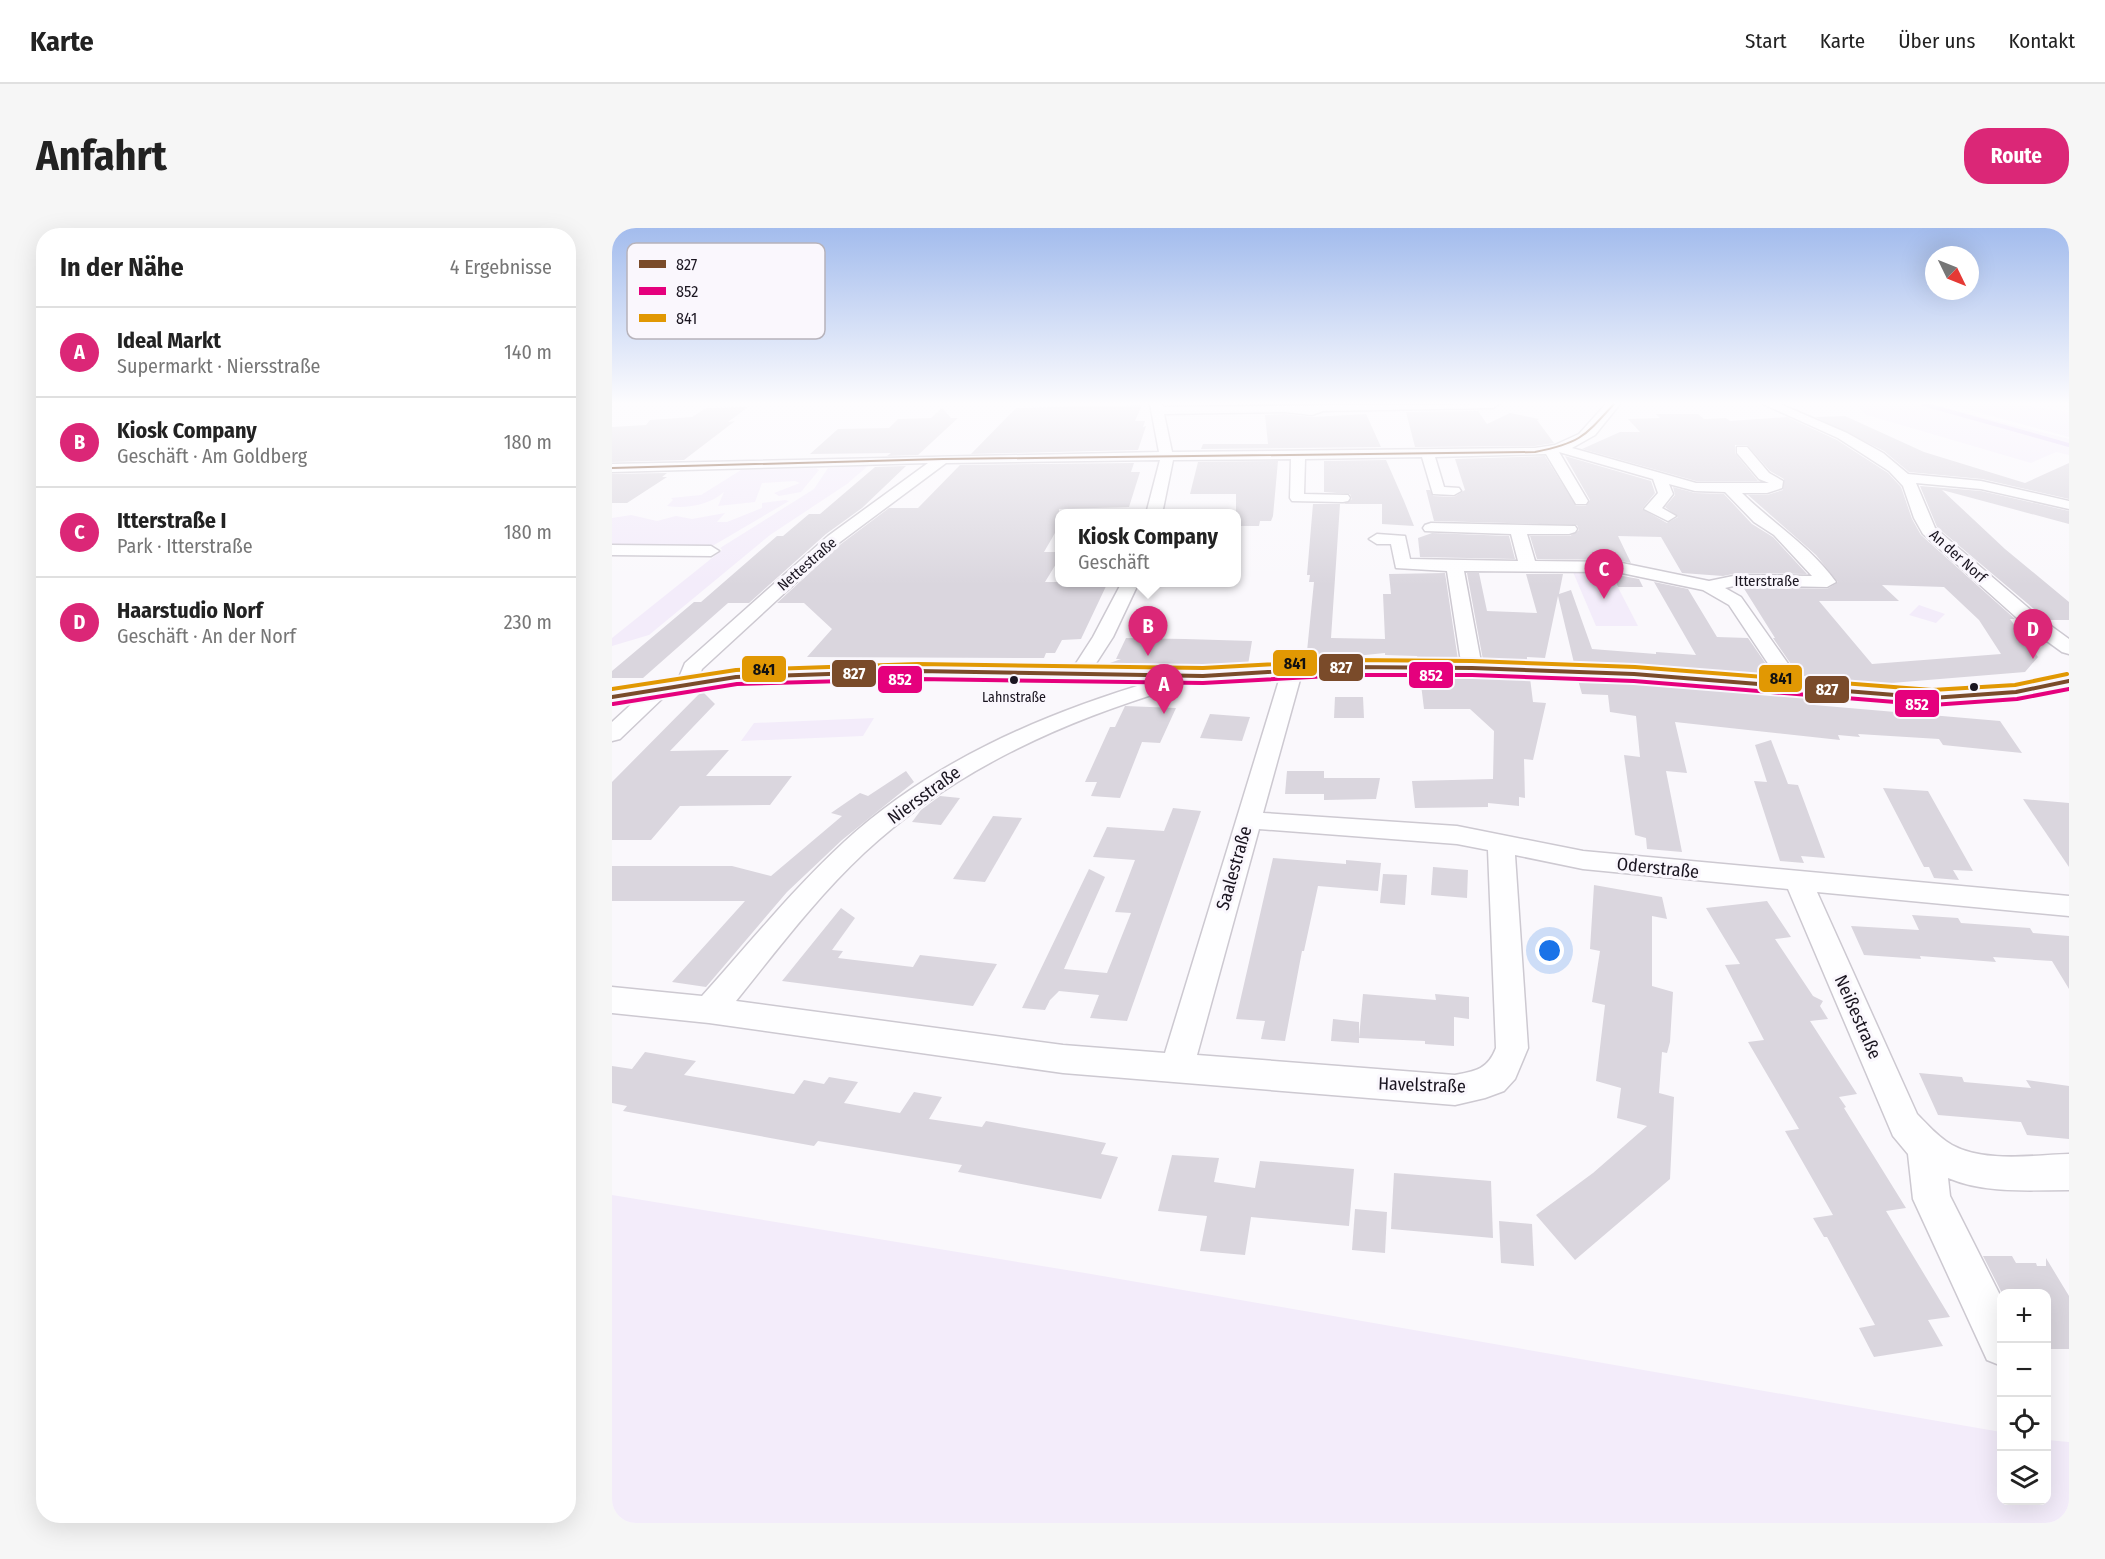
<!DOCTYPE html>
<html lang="de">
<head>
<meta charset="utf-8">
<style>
  body { margin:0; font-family:"Fira Sans Condensed",sans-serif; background:#f6f6f6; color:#222 }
  .controls { position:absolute; right:18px; bottom:18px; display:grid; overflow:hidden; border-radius:12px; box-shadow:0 6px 24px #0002 }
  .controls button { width:54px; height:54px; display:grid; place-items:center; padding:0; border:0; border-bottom:2px solid #e0e0e0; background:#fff; color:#222; font:30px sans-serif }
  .compass { position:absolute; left:1313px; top:18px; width:54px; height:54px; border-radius:50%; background:#fff; box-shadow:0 6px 24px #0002; rotate:133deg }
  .you { position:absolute; left:938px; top:723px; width:21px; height:21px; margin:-15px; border:4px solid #fff; border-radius:50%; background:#1a73e8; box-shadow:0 0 0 9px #1a73e833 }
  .badge { display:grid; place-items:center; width:39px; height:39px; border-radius:50%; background:#db2777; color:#fff; font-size:20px; font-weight:700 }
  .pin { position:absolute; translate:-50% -50px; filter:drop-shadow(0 2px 3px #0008) }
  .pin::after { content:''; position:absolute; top:32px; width:21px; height:18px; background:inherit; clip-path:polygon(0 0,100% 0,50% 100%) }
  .popup { position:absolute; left:443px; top:281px; width:186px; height:78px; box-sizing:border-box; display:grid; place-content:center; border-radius:12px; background:#fff; filter:drop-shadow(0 2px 4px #0005); font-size:20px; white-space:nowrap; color:#767676 }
  .popup b { font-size:22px; color:#222 }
  .popup::after { content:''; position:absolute; left:50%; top:100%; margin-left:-12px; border:12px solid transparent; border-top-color:#fff }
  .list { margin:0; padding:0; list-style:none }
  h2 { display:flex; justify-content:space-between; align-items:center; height:78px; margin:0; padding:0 24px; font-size:26px }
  h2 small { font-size:20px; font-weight:400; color:#767676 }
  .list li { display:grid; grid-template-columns:39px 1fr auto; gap:18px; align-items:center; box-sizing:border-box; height:90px; padding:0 24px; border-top:2px solid #e0e0e0 }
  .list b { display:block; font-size:22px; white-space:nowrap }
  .list p { margin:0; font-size:20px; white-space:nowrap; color:#767676 }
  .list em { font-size:20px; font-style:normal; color:#767676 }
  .icon { flex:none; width:33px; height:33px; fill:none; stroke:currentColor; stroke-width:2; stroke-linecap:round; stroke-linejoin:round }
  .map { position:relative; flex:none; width:1457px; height:1295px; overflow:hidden; border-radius:24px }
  header { display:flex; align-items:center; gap:36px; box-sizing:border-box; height:84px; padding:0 30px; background:#fff; border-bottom:2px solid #e0e0e0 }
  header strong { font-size:28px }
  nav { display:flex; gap:33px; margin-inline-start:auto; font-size:21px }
  .intro { display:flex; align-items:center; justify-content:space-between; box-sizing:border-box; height:144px; padding:0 36px }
  h1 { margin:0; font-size:42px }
  .button { padding:15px 27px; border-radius:24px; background:#db2777; color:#fff; font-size:21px; font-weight:700 }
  main { display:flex; gap:36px; padding:0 36px }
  aside { flex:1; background:#fff; border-radius:24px; box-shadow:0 6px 24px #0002 }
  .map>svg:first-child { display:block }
  .green { fill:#f3ecfa }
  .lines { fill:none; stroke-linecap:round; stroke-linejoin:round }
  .stream { stroke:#ddc9f4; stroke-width:4 }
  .building { fill:#dad6de; fill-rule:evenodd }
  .minor-casing { stroke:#cdc9d1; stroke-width:3 }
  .minor { fill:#fefeff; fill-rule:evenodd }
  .bus-1-far1-casing { stroke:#faf7fd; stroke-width:4.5 }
  .bus-1-casing { stroke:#faf7fd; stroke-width:8 }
  .bus-2-casing { stroke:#faf7fd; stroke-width:8 }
  .bus-3-casing { stroke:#faf7fd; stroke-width:8 }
  .bus-1-far1 { stroke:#7a4b2a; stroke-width:2 }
  .bus-1 { stroke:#7a4b2a; stroke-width:4 }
  .bus-2 { stroke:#e5007d; stroke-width:4 }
  .bus-3 { stroke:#e19803; stroke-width:4 }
  .bus-dot { fill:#1a1520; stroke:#faf7fd; stroke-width:2 }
  .labels { text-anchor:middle; stroke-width:6; stroke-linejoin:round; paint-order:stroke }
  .far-bus-label { font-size:14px; fill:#1a1520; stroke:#faf7fd }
  .far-street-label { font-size:15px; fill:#1a1520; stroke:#faf7fd }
  .street-label { font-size:18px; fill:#1a1520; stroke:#faf7fd }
  .key { fill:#faf7fd; stroke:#b7b3bb; stroke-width:1.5 }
  .key-label { font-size:16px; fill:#1a1520 }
  .line-badge { stroke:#faf7fd; stroke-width:2 }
  .badge-label { font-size:16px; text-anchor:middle; font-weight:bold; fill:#fff }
  .pale-badge-label { font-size:16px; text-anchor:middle; font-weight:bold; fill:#111 }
</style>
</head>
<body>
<header>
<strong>Karte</strong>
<nav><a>Start</a><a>Karte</a><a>Über uns</a><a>Kontakt</a></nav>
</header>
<div class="intro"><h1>Anfahrt</h1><a class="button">Route</a></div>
<main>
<aside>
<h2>In der Nähe<small>4 Ergebnisse</small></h2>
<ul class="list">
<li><span class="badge">A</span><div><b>Ideal Markt</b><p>Supermarkt · Niersstraße</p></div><em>140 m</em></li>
<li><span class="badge">B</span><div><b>Kiosk Company</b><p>Geschäft · Am Goldberg</p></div><em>180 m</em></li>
<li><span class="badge">C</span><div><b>Itterstraße I</b><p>Park · Itterstraße</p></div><em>180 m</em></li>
<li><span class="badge">D</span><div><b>Haarstudio Norf</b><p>Geschäft · An der Norf</p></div><em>230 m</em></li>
</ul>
</aside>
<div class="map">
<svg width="1457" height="1295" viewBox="0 0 1457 1295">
  <rect width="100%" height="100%" fill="#faf8fc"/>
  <g class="green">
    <polygon points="1244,176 1306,176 1457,218 1457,227 1444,224 1419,235 1255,187"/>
    <polygon points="1317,176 1457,211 1457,215"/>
    <polygon points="1335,176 1403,176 1457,184 1457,209"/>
    <polygon points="257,237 235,256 158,307 37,407 0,418 0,410 110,322 108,320 202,261 216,240"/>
    <path d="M 204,240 L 207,242 L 189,264 L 167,268 L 162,265 L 188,255 L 183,253 L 150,255 L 143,274 L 106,278 L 112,264 C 98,277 74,281 55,278 L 61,272 L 59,270 L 89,267 L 129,242 Z"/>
    <polygon points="173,272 177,273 97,320 0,319 0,290 19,287 45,293 64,288 80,291 113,285 105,294 115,294 150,280 150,275"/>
    <polygon points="961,344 998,344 1026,398 984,398"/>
    <polygon points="1307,377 1333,386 1324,395 1297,387"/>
    <polygon points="262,490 251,508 129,513 142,495"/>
    <polygon points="0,967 479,1046 1389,1204 1390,1272 1434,1272 1435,1212 1457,1214 1457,1295 0,1295"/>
  </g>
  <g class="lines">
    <polyline class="stream" points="1311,176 1457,217"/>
  </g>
  <g class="building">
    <polygon points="530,177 523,193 533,193 531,199 534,198 526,222 359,226 404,180"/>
    <polygon points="136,179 116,194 123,193 72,232 0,234 0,199 34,197 38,192 80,189 94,180"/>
    <polygon points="330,180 339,190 346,190 306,227 275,228 279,225 198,226 226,201 277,200 286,191 319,190"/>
    <polygon points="866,183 875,196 898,185 927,191 925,192 942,215 923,218 803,219 794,184"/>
    <polygon points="673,186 700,189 754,186 769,219 589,221 591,216 656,216 653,187"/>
    <path d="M 1044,186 L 1086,186 L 1092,191 L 1114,190 L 1118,193 L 1175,189 L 1225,212 L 1276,245 L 1289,259 L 1300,291 L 1309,307 L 1403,391 L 1398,391 L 1426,429 L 1413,444 L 1255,457 L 1190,452 L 1161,410 L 1163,410 L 1131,359 L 1215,361 L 1226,354 L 1204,327 L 1136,267 L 1155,267 L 1171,262 L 1172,251 L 1158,243 L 1135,217 L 1123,217 L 1123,225 L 1146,253 L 1084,253 L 970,221 L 1008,204 L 1028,204 L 1016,191 L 1048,190 ZM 1270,357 L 1332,359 L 1367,392 L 1389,426 L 1260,436 L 1207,373 L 1287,373 Z"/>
    <polygon points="1233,188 1312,224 1413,255 1457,235 1457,271 1370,251 1297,244 1272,223 1203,189"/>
    <polygon points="933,228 964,278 974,278 978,272 953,228 1039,253 1043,265 1030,281 1055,295 1066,289 1053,279 1063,267 1061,259 1083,265 1112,266 1140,296 1161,309 1195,346 1126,345 1111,348 1070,345 1049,309 1006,308 1019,335 1005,332 925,331 918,308 958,308 967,302 965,297 822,293 814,262 818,262 821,268 842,269 853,262 843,231"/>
    <polygon points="774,232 792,273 802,298 770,296 770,276 732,276 740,271 738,266 712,264 712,233"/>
    <polygon points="666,233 661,288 659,293 648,293 647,298 624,298 624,266 578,266 586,234"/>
    <polygon points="522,235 519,244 528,244 517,279 447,281 447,298 432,324 447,324 447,331 433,354 496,354 469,411 450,412 443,425 434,425 432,430 195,429 220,401 192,375 165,375 229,316 277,280 306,280 348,237"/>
    <polygon points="294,238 250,280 214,306 137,375 116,375 31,450 0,450 0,443 82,374 89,374 165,308 171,308 197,286 208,286 263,239"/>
    <polygon points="55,245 50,249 55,249 15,275 0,275 0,246"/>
    <polygon points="1308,258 1369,263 1457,283 1457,296 1330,262 1393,321 1457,374 1457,392 1435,392 1325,299"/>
    <polygon points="701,276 728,276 719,410 773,411 771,366 779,366 777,346 833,345 846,432 806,431 805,428 773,427 773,425 694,433 702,354 697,354 698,347 695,347"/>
    <polygon points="820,305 897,308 903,331 808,329 806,310"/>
    <polygon points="855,345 867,345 875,383 925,385 914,346 951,346 947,366 959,362 980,421 1044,426 1044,424 1084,427 1042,354 1076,361 1105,409 1136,410 1163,449 962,435 946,368 933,430 915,429 915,434 871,432"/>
    <polygon points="1000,346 1027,351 1031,359 1006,359"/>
    <polygon points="514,410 573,411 640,413 636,437 498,435 509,431 504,431"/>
    <polygon points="808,448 918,450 921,474 934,475 921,532 912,531 913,570 907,569 907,578 876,575 876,579 803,580 800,553 881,551 882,503 858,481 812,481"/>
    <polygon points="966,452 1022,454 1202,471 1202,477 1388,493 1410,525 1331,517 1327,511 1246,506 1248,509 1226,507 1228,512 1063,494 1075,545 1054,543 1070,624 1035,621 1034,610 1023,607 1012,527 1028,529 1024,488 998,484 996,467 970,466"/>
    <polygon points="90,463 103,476 58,523 117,522 94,548 180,548 158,577 68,578 39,612 0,612 0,554"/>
    <polygon points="723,469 751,469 752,490 722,490"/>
    <polygon points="513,478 564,480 548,515 530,514 508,570 479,568 485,554 473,554 498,499 503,499"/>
    <polygon points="598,486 638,489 630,513 588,510"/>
    <polygon points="1159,512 1176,556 1186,557 1213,630 1189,628 1192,635 1168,633 1142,553 1155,554 1143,517"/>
    <polygon points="294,543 302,554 230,612 175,664 94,759 60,754 133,673 0,673 0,638 120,638 159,648 230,588 219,585 248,565 256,568"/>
    <polygon points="675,543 712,543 712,566 673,566"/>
    <polygon points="712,550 768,550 764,571 712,572"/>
    <polygon points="1271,560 1316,563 1361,643 1341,642 1347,652 1322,650 1317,639 1312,639"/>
    <polygon points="328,568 348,570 329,597 300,594 309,582"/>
    <polygon points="1411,571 1457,575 1457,639 1419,583"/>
    <polygon points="561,580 589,583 515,793 478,790 487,767 447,763 438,772 433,782 410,780 477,641 493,649 452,741 495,745 519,685 503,684 523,632 481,629 495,599 552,603"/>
    <polygon points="381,588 410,590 373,654 341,651"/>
    <polygon points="661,630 734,636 734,632 769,635 766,663 706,658 692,723 690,723 673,813 649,811 653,793 624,791"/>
    <polygon points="821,639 856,642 855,670 819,667"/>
    <polygon points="771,646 795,647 793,677 768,675"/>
    <polygon points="982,657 1050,669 1055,691 1040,688 1040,758 1061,764 1058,814 1055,825 1050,824 1047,865 1062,869 1058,951 963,1032 924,987 981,945 1035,898 1005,890 1009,860 984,853 993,777 980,774 988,723 978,721"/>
    <polygon points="1155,673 1179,709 1163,711 1201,768 1211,773 1208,778 1216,791 1198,793 1245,866 1227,869 1234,879 1232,880 1294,980 1274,983 1338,1089 1316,1092 1331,1118 1262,1129 1247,1100 1263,1097 1215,1009 1212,1009 1201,990 1221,987 1173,903 1187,901 1136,814 1152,812 1113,737 1128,736 1094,680"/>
    <polygon points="229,680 243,690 220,722 231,723 226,730 301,739 308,727 385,736 361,778 170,753"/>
    <polygon points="1300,687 1346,690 1349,695 1418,700 1421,705 1457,708 1457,761 1440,733 1381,729 1384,734 1308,728 1309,731 1252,727 1239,698 1307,702"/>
    <polygon points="751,766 824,772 823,766 857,769 857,791 842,789 842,818 813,816 813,813 747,810"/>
    <polygon points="721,791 747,794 747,815 719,813"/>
    <polygon points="33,824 84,833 72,847 182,866 192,852 212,856 217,849 246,854 232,875 288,885 302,864 330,869 317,891 370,899 374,893 463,909 494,915 489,926 506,929 489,971 346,944 350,937 206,913 202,918 11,883 15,878 0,875 0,838 20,841"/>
    <polygon points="1307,845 1350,849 1352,854 1419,860 1414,852 1457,858 1457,911 1415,907 1409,894 1326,887"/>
    <polygon points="560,927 607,930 602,954 643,960 648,933 742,941 737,998 639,989 633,1027 588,1023 595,988 546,983"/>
    <polygon points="782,945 879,953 881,1010 779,1001"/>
    <polygon points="743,981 775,984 773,1025 740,1022"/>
    <polygon points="887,993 920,996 922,1038 889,1035"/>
    <polygon points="1371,1028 1400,1028 1404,1035 1424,1035 1425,1038 1434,1038 1434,1030 1457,1068 1457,1121 1434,1121 1434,1065 1390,1065"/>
  </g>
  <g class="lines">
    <defs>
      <g id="minor">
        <path d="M 538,176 L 550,176 L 551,179 L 887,176 L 881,180 L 711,183 L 700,187 L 673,184 L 552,186 L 560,224 L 923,220 L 943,217 L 967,206 L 994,176 L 1008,176 L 983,207 L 960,220 L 1084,255 L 1157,255 L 1147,251 L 1125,225 L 1125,219 L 1135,219 L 1157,245 L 1171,253 L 1170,260 L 1155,265 L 1130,265 C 1160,295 1198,318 1224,354 L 1215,359 L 1126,357 L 1113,360 L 1129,369 L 1189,454 L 1320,464 L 1404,458 L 1457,447 L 1457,459 L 1404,470 L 1320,476 L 1181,467 L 1022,452 L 860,446 L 736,445 L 689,448 L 651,585 L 845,598 L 971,623 L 1457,668 L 1457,688 L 1205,664 L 1305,886 C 1316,897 1326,909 1340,917 C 1373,935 1421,927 1457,926 L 1457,962 C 1416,962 1374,966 1336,950 L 1338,968 L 1390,1071 L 1390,1138 L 1375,1132 L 1307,984 L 1301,971 L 1296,926 L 1281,908 L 1176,661 L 971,641 L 903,627 L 916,820 L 903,851 L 892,863 L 873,870 L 843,877 L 451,845 L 97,795 L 0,785 L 0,759 L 90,768 C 137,716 181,661 232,614 C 319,534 430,486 542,453 L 306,449 L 124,455 L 55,466 L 8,511 L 0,513 L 0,494 L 25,471 L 0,475 L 0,463 L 66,452 L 73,435 L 216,308 L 316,235 L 0,244 L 0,236 L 547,224 ZM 947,224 L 1041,251 L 1046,265 L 1032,281 L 1056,293 L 1064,288 L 1050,280 L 1061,266 L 1057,256 L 1083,263 L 1113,264 L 1142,294 L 1162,307 L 1200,348 L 1126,347 L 1097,353 L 1005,334 L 923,333 L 915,306 L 957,306 L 963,304 L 965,301 L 963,298 L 819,295 L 813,297 L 811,300 L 813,303 L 899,306 L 906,333 L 798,331 L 793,308 L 765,306 L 757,311 L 765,316 L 779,316 L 784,340 L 835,343 L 849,434 L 736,433 L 591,442 L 481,440 L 501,409 L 527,354 L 510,354 L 481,409 L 461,440 L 306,437 L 124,443 L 87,449 L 90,441 L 228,314 L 334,235 L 548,232 L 534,286 L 550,286 L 561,232 L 679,231 L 678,270 L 680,273 L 731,274 L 736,273 L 738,270 L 736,267 L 692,266 L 693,231 L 810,229 L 821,266 L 842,267 L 849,263 L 847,260 L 832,259 L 823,229 L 934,226 L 964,276 L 974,276 L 976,273 ZM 852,343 L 1005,344 L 1091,362 L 1117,377 L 1167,452 L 1022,440 L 869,434 ZM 668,449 L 553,825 L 451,817 L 124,773 C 165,722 204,670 252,625 C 340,543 449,494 562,460 L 564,454 ZM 647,601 L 845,616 L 876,622 L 884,820 C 876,841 864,843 843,847 L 585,827 Z"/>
        <polygon points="1151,176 1168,176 1235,205 1271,225 1296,246 1369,253 1457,273 1457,281 1369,261 1304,255 1323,300 1428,390 1457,411 1457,426 1450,424 1414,398 1311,306 1302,290 1291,258 1277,243 1226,210"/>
        <polygon points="0,317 99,318 107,323 99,328 0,327"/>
      </g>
    </defs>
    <use href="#minor" class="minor-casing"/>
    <use href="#minor" class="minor"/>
    <defs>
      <path id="bus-1-far1" d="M 0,240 L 331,231 L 923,224 C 968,215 972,209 1002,176"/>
      <polyline id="bus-1" points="0,469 124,449 306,443 591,448 736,439 860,440 1022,446 1320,470 1404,464 1457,453"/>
      <polyline id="bus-2" points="1,476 125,456 306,451 591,455 736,447 860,447 1022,453 1320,477 1405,471 1457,461"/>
      <polyline id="bus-3" points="0,461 124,442 306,436 591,440 736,432 860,433 1023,439 1320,462 1403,457 1455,446"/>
    </defs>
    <use href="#bus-1-far1" class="bus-1-far1-casing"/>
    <use href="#bus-1" class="bus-1-casing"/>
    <use href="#bus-2" class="bus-2-casing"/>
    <use href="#bus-3" class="bus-3-casing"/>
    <use href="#bus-1-far1" class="bus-1-far1"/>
    <use href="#bus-1" class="bus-1"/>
    <use href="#bus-2" class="bus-2"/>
    <use href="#bus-3" class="bus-3"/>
  </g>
  <linearGradient id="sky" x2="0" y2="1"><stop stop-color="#a3bced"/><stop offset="0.49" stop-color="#fdfcfe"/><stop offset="1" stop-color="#fdfcfe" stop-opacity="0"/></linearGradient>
  <rect width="1457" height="357" fill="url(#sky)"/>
  <g class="bus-dot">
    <circle cx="402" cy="452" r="5"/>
    <circle cx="1362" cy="459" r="5"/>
  </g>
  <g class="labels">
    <g class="far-bus-label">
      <text x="402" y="474">Lahnstraße</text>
    </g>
    <g class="far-street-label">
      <text transform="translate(1346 328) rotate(42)" y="5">An der Norf</text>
      <text transform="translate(195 336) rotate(-41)" y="5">Nettestraße</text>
      <text x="1155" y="358">Itterstraße</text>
    </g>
    <g class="street-label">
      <text transform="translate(312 567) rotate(-36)" y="6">Niersstraße</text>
      <text transform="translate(622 640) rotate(-74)" y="6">Saalestraße</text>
      <text transform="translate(1046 640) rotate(6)" y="6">Oderstraße</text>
      <text transform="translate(1246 789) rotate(66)" y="6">Neißestraße</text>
      <text transform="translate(810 857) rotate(2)" y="6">Havelstraße</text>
    </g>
  </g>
  <rect x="15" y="15" width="198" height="96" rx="9" class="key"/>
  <rect x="27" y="32" width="27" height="8" fill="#7a4b2a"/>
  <rect x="27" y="59" width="27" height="8" fill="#e5007d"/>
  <rect x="27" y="86" width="27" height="8" fill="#e19803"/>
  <g class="key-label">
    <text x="64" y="42">827</text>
    <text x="64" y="69">852</text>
    <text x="64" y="96">841</text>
  </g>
  <g class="line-badge">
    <rect x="660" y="421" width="46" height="28" rx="6" fill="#e19803"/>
    <rect x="706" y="425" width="46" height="29" rx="6" fill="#7a4b2a"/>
    <rect x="129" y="427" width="46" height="28" rx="6" fill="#e19803"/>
    <rect x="219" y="431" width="46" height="29" rx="6" fill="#7a4b2a"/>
    <rect x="796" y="433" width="46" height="28" rx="6" fill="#e5007d"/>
    <rect x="1146" y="436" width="45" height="29" rx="6" fill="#e19803"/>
    <rect x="265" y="437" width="46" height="29" rx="6" fill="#e5007d"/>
    <rect x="1192" y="447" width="46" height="29" rx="6" fill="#7a4b2a"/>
    <rect x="1282" y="461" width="46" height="29" rx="6" fill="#e5007d"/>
  </g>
  <g class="badge-label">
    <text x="729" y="445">827</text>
    <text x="242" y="451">827</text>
    <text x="819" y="453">852</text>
    <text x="288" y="457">852</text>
    <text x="1215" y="467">827</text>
    <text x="1305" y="482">852</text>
  </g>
  <g class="pale-badge-label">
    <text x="683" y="441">841</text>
    <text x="152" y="447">841</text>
    <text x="1169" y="456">841</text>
  </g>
</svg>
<div class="controls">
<button>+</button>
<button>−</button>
<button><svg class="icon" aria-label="locate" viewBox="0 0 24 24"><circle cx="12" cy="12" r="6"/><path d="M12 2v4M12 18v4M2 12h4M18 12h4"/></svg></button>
<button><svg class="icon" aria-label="layers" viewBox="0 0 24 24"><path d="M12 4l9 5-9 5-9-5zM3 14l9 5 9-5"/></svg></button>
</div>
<svg class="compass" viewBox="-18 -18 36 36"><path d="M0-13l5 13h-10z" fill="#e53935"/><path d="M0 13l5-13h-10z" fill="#767676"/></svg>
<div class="you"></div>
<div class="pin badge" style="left:552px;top:486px">A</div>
<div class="pin badge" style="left:536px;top:428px">B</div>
<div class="popup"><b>Kiosk Company</b>Geschäft</div>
<div class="pin badge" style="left:992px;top:371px">C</div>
<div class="pin badge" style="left:1421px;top:431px">D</div>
</div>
</main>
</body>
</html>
